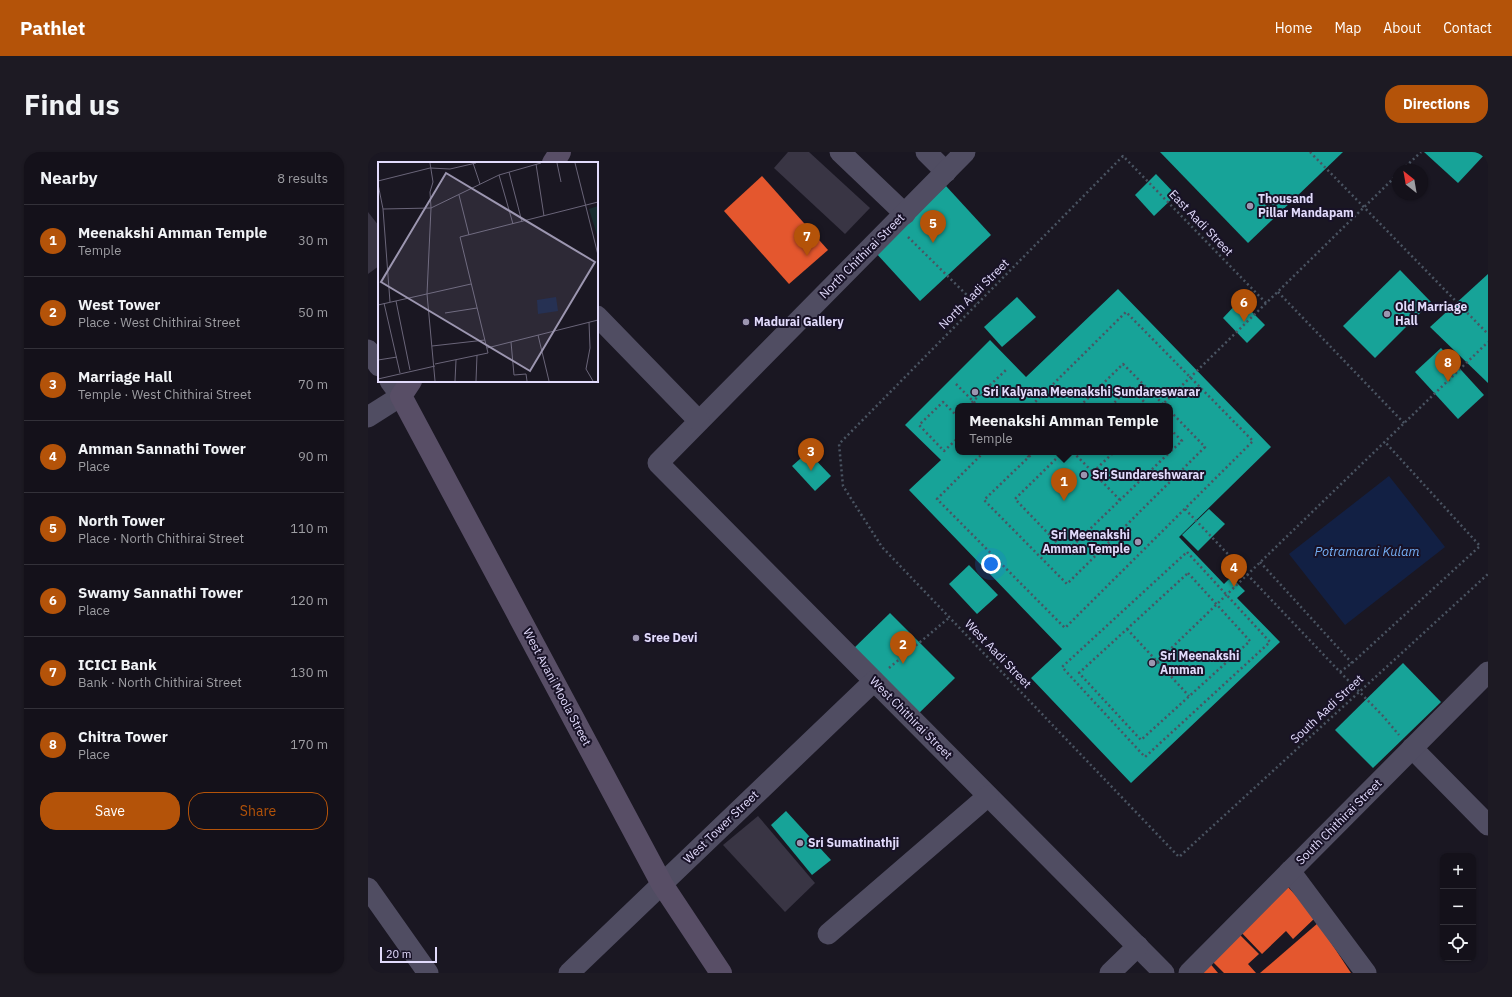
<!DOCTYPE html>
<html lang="en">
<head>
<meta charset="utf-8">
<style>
  body { margin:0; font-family:"IBM Plex Sans",sans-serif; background:#1d1a23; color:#f1f3f6 }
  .controls { position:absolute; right:12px; bottom:12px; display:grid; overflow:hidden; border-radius:8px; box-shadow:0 1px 3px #0004 }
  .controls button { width:36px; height:36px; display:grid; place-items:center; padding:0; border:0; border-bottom:1px solid #333139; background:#14111a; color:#f1f3f6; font:20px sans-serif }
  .compass { position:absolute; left:1024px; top:12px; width:36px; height:36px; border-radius:50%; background:#14111a; box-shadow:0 1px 3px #0004; rotate:329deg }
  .scale { position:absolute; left:12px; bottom:10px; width:57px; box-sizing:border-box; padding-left:4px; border:2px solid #e2dbfc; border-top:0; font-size:11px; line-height:14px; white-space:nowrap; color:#e2dbfc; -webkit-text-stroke:3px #181227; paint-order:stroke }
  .you { position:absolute; left:623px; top:412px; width:14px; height:14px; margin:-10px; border:3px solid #fff; border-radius:50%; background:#1a73e8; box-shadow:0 0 0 6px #1a73e833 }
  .badge { display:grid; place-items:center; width:26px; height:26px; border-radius:50%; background:#b45309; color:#fff; font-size:13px; font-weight:700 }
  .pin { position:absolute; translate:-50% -33px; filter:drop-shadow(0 1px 2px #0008) }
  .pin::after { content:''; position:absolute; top:21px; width:14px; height:12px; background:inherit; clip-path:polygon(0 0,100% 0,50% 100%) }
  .popup { position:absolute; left:587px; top:251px; width:218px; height:52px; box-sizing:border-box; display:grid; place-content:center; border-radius:8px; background:#14111a; filter:drop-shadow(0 1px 3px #0005); font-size:13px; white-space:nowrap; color:#9d9da2 }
  .popup b { font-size:15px; color:#f1f3f6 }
  .popup::after { content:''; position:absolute; left:50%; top:100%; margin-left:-8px; border:8px solid transparent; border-top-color:#14111a }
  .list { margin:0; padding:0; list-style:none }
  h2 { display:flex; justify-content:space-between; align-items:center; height:52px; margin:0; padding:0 16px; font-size:17px }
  h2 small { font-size:13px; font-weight:400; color:#9d9da2 }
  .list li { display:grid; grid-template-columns:26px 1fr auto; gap:12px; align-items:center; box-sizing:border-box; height:72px; padding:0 16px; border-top:1px solid #333139 }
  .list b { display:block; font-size:15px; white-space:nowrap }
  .list p { margin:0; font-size:13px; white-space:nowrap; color:#9d9da2 }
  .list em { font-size:13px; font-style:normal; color:#9d9da2 }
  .actions { display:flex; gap:8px; padding:12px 16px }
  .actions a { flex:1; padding:9px 0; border:1px solid #b45309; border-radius:16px; text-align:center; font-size:14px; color:#b45309 }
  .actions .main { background:#b45309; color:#fff }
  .icon { flex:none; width:22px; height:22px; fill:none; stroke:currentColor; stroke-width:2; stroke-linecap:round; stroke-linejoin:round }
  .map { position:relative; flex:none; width:1120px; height:821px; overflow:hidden; border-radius:16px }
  header { display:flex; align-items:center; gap:24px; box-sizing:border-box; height:56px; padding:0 20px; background:#b45309; color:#fff }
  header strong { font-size:19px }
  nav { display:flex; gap:22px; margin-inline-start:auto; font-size:14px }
  .intro { display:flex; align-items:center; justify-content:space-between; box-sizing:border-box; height:96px; padding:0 24px }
  h1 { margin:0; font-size:28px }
  .button { padding:10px 18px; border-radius:16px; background:#b45309; color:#fff; font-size:14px; font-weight:700 }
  main { display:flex; gap:24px; padding:0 24px }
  aside { flex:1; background:#14111a; border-radius:16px; box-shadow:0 1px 3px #0004 }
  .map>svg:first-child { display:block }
  .water { fill:#122044 }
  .shops { fill:#e4572e }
  .public { fill:#17a398; fill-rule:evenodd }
  .building { fill:#393544 }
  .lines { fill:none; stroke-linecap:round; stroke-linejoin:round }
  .path { stroke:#4a5462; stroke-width:2.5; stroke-dasharray:2 3; stroke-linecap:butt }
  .minor { stroke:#504d62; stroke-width:21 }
  .major { stroke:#584e66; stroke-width:22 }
  .poi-dot { fill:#9c96b0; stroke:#181227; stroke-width:1.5 }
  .labels { text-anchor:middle; stroke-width:4; stroke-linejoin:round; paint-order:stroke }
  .poi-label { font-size:12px; font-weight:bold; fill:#e2dbfc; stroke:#181227; text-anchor:start }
  .street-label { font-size:12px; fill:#e2dbfc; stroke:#181227 }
  .water-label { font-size:13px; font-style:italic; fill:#73adf3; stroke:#181227 }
  .inset-road { fill:none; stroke:#6a6579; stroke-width:1 }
  .view { fill:#9c96b0; fill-opacity:0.15; stroke:#9c96b0; stroke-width:2 }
  .inset-edge { fill:none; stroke:#e2dbfc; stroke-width:2 }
</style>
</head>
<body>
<header>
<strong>Pathlet</strong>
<nav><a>Home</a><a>Map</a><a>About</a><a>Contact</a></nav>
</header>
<div class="intro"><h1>Find us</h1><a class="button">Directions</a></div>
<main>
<aside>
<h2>Nearby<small>8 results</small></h2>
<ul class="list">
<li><span class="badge">1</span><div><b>Meenakshi Amman Temple</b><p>Temple</p></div><em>30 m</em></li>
<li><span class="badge">2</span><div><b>West Tower</b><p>Place · West Chithirai Street</p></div><em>50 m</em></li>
<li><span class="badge">3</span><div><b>Marriage Hall</b><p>Temple · West Chithirai Street</p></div><em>70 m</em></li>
<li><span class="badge">4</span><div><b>Amman Sannathi Tower</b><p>Place</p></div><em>90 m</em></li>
<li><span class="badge">5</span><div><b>North Tower</b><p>Place · North Chithirai Street</p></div><em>110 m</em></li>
<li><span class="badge">6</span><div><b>Swamy Sannathi Tower</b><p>Place</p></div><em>120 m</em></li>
<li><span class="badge">7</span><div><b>ICICI Bank</b><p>Bank · North Chithirai Street</p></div><em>130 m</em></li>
<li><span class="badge">8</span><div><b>Chitra Tower</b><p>Place</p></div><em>170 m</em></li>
</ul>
<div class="actions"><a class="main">Save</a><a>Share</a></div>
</aside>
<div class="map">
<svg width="1120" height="821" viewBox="0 0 1120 821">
  <rect width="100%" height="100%" fill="#1a1722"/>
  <polygon class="water" points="1021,324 1077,395 977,473 921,402"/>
  <g class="shops">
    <polygon points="394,24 460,98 421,132 356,59"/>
    <polygon points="918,733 948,765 925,787 918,779 894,802 871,778"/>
    <polygon points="950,771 983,821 892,821"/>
    <polygon points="870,781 891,802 880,812 888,821 856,821 842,807"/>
    <polygon points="840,809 850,821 826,821"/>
  </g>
  <g class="public">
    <polygon points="792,0 975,0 880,91"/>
    <polygon points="1056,0 1119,0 1090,31"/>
    <polygon points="788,22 808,43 786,64 767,43"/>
    <polygon points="578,34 623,83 552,149 507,100"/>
    <polygon points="1032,118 1063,150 1007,206 975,174"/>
    <polygon points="1120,122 1120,231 1062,175"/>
    <path d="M 750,137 L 903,295 L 811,385 L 856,432 L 863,425 L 877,439 L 869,446 L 912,490 L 763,631 L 663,526 L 694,497 L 541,338 L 573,308 L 537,273 L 622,188 L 658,225 ZM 590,254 L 802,254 L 802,300 L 590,300 Z"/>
    <polygon points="649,145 668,165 634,195 616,175"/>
    <polygon points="872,148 897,173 879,191 855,166"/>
    <polygon points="1073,196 1116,243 1090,267 1047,220"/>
    <polygon points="440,300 463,324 447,339 424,314"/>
    <polygon points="841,357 857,372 830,399 814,383"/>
    <polygon points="601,413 630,443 609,462 581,432"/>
    <polygon points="522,461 587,526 548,564 483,499"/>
    <polygon points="1035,511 1073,550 1005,616 967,578"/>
    <polygon points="418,659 463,708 444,723 403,673"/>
  </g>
  <g class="building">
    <polygon points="420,0 441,0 502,56 477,82 406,16"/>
    <polygon points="0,60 11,74 11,114 0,122"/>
    <polygon points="390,664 447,731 417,760 355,693"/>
  </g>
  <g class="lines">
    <g class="path">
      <polyline points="942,0 1120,182"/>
      <polyline points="1034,18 1053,0"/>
      <polyline points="540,85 608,152"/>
      <polyline points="910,140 1036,271"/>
      <polyline points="898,151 755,4 471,292 475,334 514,395 811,705 1120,422"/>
      <polyline points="588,232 610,254"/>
      <polyline points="600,254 638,218"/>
      <polyline points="712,254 755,212 797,254"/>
      <polyline points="743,254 762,235 780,254"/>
      <polyline points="793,254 1030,22"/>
      <polyline points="590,265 575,250 551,273 576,299 590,286"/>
      <polyline points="802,277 814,289 802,300"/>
      <polyline points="616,300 569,347 697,476 885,289 758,160 663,254"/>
      <polyline points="656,300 661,305"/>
      <polyline points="666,300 616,348 699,432 837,295 802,259"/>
      <polyline points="695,300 647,347 698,400 802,300"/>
      <polyline points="705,300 752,348"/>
      <polyline points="725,320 746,300"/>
      <polyline points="817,357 972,520 1015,564 1031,583"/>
      <polygon points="819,400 902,490 777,605 694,515"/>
      <polyline points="892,410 984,511"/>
      <polygon points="820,421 882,489 773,588 711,521"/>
      <polyline points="759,477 821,544"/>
      <polyline points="789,510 1120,190"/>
      <polyline points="521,516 582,465"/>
      <polyline points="972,520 984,511 1112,394 1017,290"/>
    </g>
    <g class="minor">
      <polyline points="472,0 537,62"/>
      <polyline points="558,0 578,20"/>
      <polyline points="597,0 290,311 796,821"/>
      <polyline points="229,164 331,269"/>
      <polyline points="0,198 11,214"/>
      <polyline points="0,265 33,244 22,229"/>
      <polyline points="1044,596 1120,673"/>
      <polyline points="922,719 998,821"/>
      <polyline points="0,736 60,821"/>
      <polyline points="460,782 620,644"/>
      <polyline points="201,821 506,529"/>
      <polyline points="742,821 770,794"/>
      <polyline points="821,821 1120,520"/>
    </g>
    <g class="major">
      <polyline points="185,11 192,0"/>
      <polyline points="43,229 33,244 294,732 353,821"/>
    </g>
  </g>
  <g class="poi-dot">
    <circle cx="882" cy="54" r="4"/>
    <circle cx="1019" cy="162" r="4"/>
    <circle cx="378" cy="170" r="4"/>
    <circle cx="607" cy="240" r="4"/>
    <circle cx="716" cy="323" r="4"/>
    <circle cx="770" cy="390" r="4"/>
    <circle cx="268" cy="486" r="4"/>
    <circle cx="784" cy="511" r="4"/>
    <circle cx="432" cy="691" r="4"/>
  </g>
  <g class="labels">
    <g class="poi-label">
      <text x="890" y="51">Thousand<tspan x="890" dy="14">Pillar Mandapam</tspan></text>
      <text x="1027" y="159">Old Marriage<tspan x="1027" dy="14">Hall</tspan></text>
      <text x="386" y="174">Madurai Gallery</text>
      <text x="615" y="244">Sri Kalyana Meenakshi Sundareswarar</text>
      <text x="724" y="327">Sri Sundareshwarar</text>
      <text x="762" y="387" text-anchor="end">Sri Meenakshi<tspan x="762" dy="14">Amman Temple</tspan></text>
      <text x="276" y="490">Sree Devi</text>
      <text x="792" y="508">Sri Meenakshi<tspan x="792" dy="14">Amman</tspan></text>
      <text x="440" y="695">Sri Sumatinathji</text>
    </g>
    <g class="street-label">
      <text transform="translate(833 71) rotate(46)" y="4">East Aadi Street</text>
      <text transform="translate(494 104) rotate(-45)" y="4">North Chithirai Street</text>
      <text transform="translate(606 142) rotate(-45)" y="4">North Aadi Street</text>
      <text transform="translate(630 502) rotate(46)" y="4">West Aadi Street</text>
      <text transform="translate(189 535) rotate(62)" y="4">West Avani Moola Street</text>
      <text transform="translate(959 557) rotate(-43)" y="4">South Aadi Street</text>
      <text transform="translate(543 566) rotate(45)" y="4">West Chithirai Street</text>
      <text transform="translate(971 670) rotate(-45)" y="4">South Chithirai Street</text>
      <text transform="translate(353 675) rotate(-44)" y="4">West Tower Street</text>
    </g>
    <g class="water-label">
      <text x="999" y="404">Potramarai Kulam</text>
    </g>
  </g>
  <g transform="translate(10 10)">
    <rect width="220" height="220" fill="#1a1722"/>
    <path d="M 220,44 L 220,72 L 219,73 L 211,47 Z" fill="#172c2f"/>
    <path d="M 178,135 L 180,149 L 160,152 L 159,138 Z" fill="#122044"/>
    <path class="inset-road" d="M 95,1 L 102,22M 179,1 L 183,20M 197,1 L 220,93M 158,2 L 166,54M 131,10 L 144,60M 121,13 L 135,62M 0,19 L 52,6 L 72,7 L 98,1M 0,22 L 5,47 L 53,46 L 52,30 L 55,20 L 52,1M 81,33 L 91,73M 5,47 L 12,140M 18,139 L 32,208M 6,141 L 22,211M 0,143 L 93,122M 67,151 L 99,146M 211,160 L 212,186 L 208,207 L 215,219M 160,173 L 171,219M 133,180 L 136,213 L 148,212 L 149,219M 54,184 L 107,178M 109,186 L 220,158M 0,198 L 19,195M 57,202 L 110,191 L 82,75 L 220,40M 0,217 L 57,204M 57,219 L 49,132 L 53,46 L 121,13 L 163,1M 77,219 L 78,198M 98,219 L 99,193"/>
    <path class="view" d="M 68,11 L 217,100 L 152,209 L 3,120 Z"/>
    <rect width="220" height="220" class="inset-edge"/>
  </g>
</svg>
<div class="controls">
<button>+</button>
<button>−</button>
<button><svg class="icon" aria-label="locate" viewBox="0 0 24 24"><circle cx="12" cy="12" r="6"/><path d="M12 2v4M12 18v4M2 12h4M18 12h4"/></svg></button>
</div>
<svg class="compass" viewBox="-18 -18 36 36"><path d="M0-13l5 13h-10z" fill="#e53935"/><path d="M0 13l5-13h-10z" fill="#9d9da2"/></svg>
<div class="scale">20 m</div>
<div class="you"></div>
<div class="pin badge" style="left:696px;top:349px">1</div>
<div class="popup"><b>Meenakshi Amman Temple</b>Temple</div>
<div class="pin badge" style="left:535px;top:512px">2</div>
<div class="pin badge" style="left:443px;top:319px">3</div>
<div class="pin badge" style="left:866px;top:435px">4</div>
<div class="pin badge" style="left:565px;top:91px">5</div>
<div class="pin badge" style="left:876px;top:170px">6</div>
<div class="pin badge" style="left:439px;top:104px">7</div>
<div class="pin badge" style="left:1080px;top:230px">8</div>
</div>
</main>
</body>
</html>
